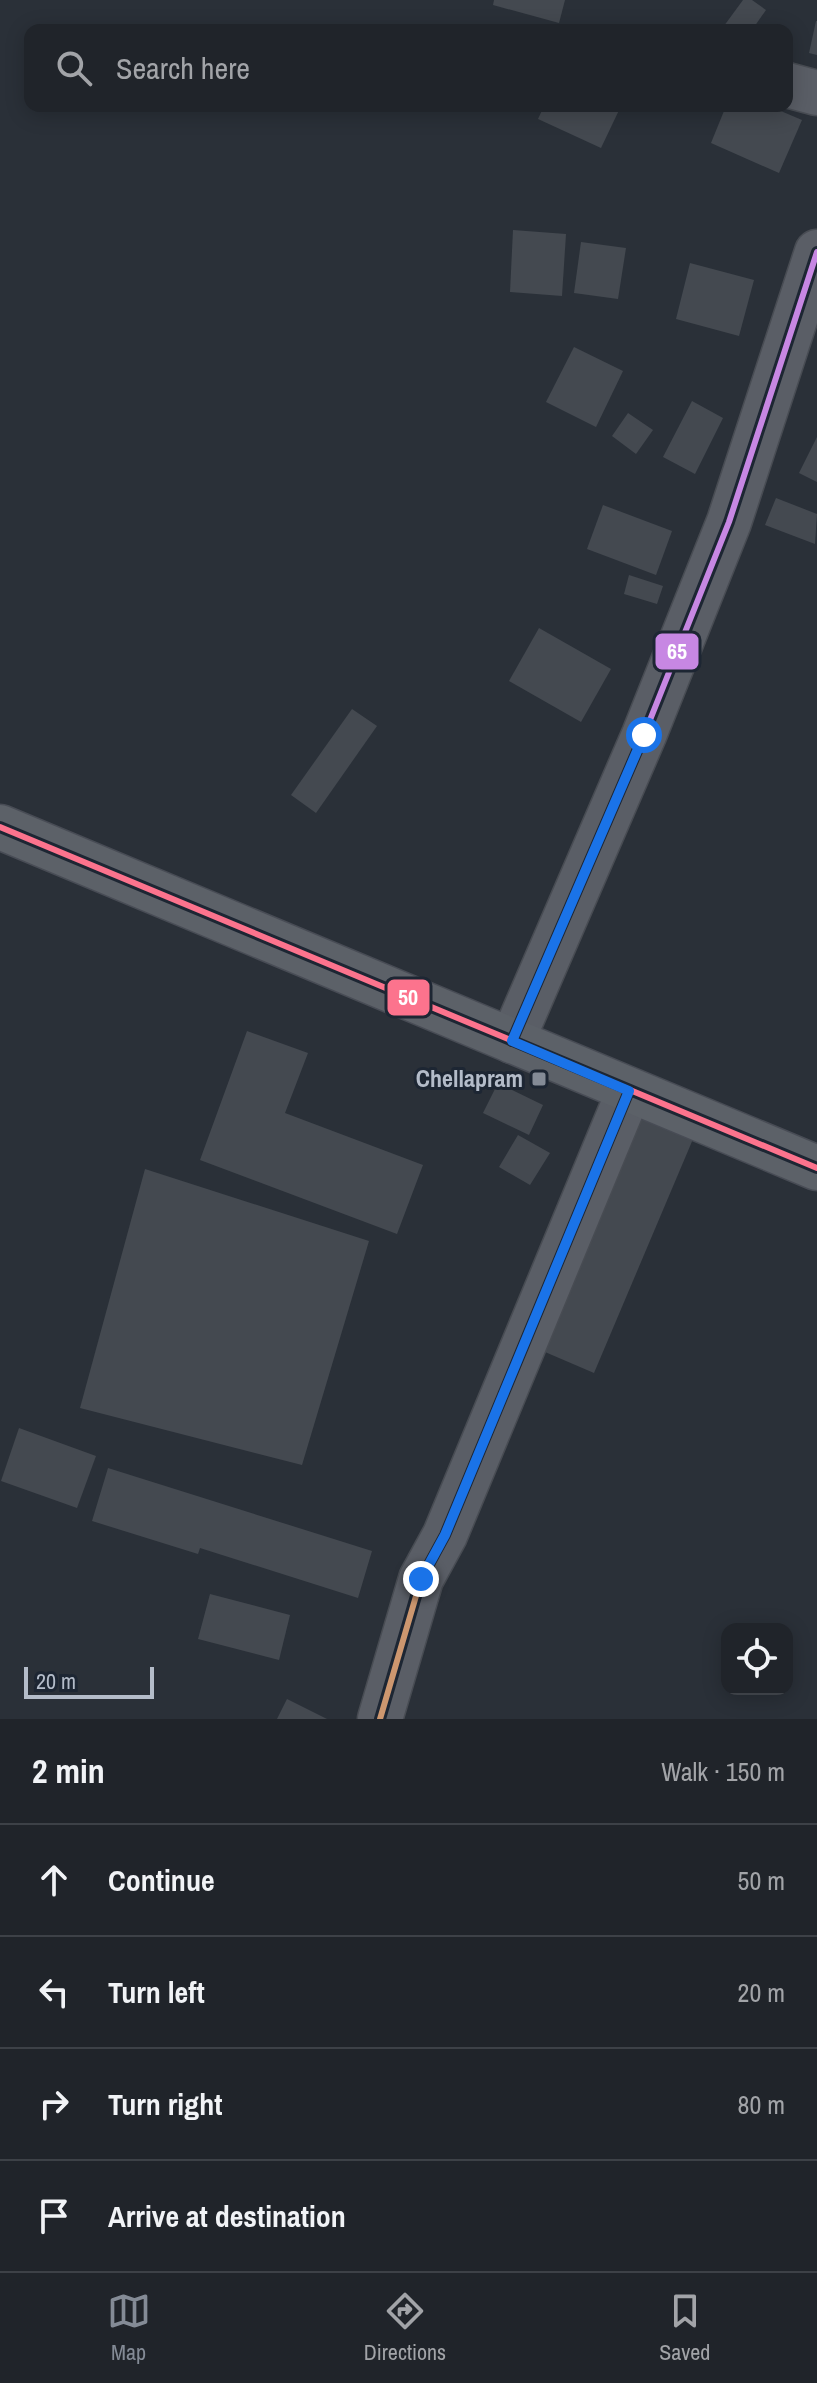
<!DOCTYPE html>
<html lang="en">
<head>
<meta charset="utf-8">
<style>
  body { margin:0; font-family:"Archivo Narrow",sans-serif; background:#282c32; color:#f1f3f6 }
  .controls { position:absolute; right:24px; bottom:24px; display:grid; overflow:hidden; border-radius:16px; box-shadow:0 4px 20px #0003 }
  .controls button { width:72px; height:72px; display:grid; place-items:center; padding:0; border:0; border-bottom:2px solid #3d4147; background:#20242a; color:#f1f3f6; font:40px sans-serif }
  .scale { position:absolute; left:24px; bottom:20px; width:130px; box-sizing:border-box; padding-left:8px; border:4px solid #b4bcc9; border-top:0; font-size:22px; line-height:28px; white-space:nowrap; color:#b4bcc9; -webkit-text-stroke:6px #1d2633; paint-order:stroke }
  .stop { position:absolute; width:24px; height:24px; margin:-18px; border:6px solid #1a73e8; border-radius:50%; background:#fff }
  .stop.end { background:#1a73e8; border-color:#fff; box-shadow:0 2px 8px #0008 }
  .list { margin:0; padding:0; list-style:none }
  h2 { display:flex; justify-content:space-between; align-items:center; height:104px; margin:0; padding:0 32px; font-size:34px }
  h2 small { font-size:26px; font-weight:400; color:#a2a4a8 }
  .list li { display:grid; grid-template-columns:52px 1fr auto; gap:24px; align-items:center; box-sizing:border-box; height:112px; padding:0 32px; border-top:2px solid #3d4147 }
  .list b { display:block; font-size:30px; white-space:nowrap }
  .list em { font-size:26px; font-style:normal; color:#a2a4a8 }
  .icon { flex:none; width:44px; height:44px; fill:none; stroke:currentColor; stroke-width:2; stroke-linecap:round; stroke-linejoin:round }
  .map { position:relative; flex:none; width:817px; height:1719px; overflow:hidden }
  .search { position:absolute; background:#20242a; box-shadow:0 4px 20px #0003; left:24px; right:24px; top:24px; height:88px; display:flex; align-items:center; gap:20px; box-sizing:border-box; padding:0 28px; border-radius:16px; color:#a2a4a8; font-size:30px }
  .sheet { height:552px; background:#20242a }
  nav { display:flex; justify-content:space-around; align-items:center; box-sizing:border-box; height:112px; border-top:2px solid #3d4147; background:#20242a; font-size:22px; color:#a2a4a8 }
  nav a { display:grid; justify-items:center; gap:4px }
  nav .on { color:#848b96 }
  .map>svg:first-child { display:block }
  .building { fill:#444950 }
  .lines { fill:none; stroke-linecap:round; stroke-linejoin:round }
  .minor-casing { stroke:#484c53; stroke-width:47 }
  .major-casing { stroke:#484c55; stroke-width:47 }
  .minor { stroke:#5a5e66; stroke-width:44 }
  .major { stroke:#5c6168; stroke-width:44 }
  .bus-1-casing { stroke:#1d2633; stroke-width:12 }
  .bus-2-casing { stroke:#1d2633; stroke-width:12 }
  .bus-3-casing { stroke:#1d2633; stroke-width:12 }
  .bus-1 { stroke:#fc738d; stroke-width:6 }
  .bus-2 { stroke:#c787e3; stroke-width:6 }
  .bus-3 { stroke:#cd976f; stroke-width:6 }
  .route { stroke:#1a73e8; stroke-width:10 }
  .poi-dot { fill:#848b96; stroke:#1d2633; stroke-width:3 }
  .labels { text-anchor:middle; stroke-width:6; stroke-linejoin:round; paint-order:stroke }
  .poi-label { font-size:24px; font-weight:bold; fill:#b4bcc9; stroke:#1d2633; text-anchor:end }
  .line-badge { stroke:#1d2633; stroke-width:3 }
  .badge-label { font-size:22px; text-anchor:middle; font-weight:bold; fill:#fff }
</style>
</head>
<body>
<div class="map">
<svg width="817" height="1719" viewBox="0 0 817 1719">
  <rect width="100%" height="100%" fill="#2a3038"/>
  <g class="building">
    <polygon points="494,0 565,0 559,23 493,5"/>
    <polygon points="743,0 752,0 766,10 752,30 721,30"/>
    <polygon points="816,21 817,21 817,55 809,53"/>
    <polygon points="544,106 621,106 601,148 538,119"/>
    <polygon points="726,106 769,106 802,120 779,173 711,143"/>
    <polygon points="513,230 566,234 562,296 510,292"/>
    <polygon points="581,242 626,248 618,299 574,293"/>
    <polygon points="690,263 754,280 739,336 676,319"/>
    <polygon points="574,347 623,371 596,427 546,402"/>
    <polygon points="692,401 723,418 695,474 663,457"/>
    <polygon points="628,413 653,430 636,454 612,436"/>
    <polygon points="817,437 817,482 799,473"/>
    <polygon points="776,498 817,514 815,544 765,525"/>
    <polygon points="603,505 672,531 656,575 587,549"/>
    <polygon points="629,575 663,586 657,604 624,594"/>
    <polygon points="539,628 611,669 581,722 509,681"/>
    <polygon points="352,709 377,726 316,813 291,795"/>
    <polygon points="247,1031 308,1053 285,1113 423,1165 397,1234 200,1160"/>
    <polygon points="498,1083 543,1105 529,1135 483,1113"/>
    <polygon points="641,1109 696,1132 594,1373 538,1349"/>
    <polygon points="518,1135 550,1153 530,1185 499,1167"/>
    <polygon points="145,1169 369,1241 302,1465 80,1408"/>
    <polygon points="19,1428 96,1456 77,1508 1,1481"/>
    <polygon points="108,1468 372,1551 358,1598 200,1548 198,1554 92,1521"/>
    <polygon points="210,1594 290,1615 279,1660 198,1639"/>
    <polygon points="287,1699 327,1719 277,1719"/>
  </g>
  <g class="lines">
    <defs>
      <g id="minor">
        <polyline points="787,85 817,93"/>
        <polyline points="512,1041 644,735 729,522 817,252"/>
        <polyline points="380,1719 421,1579 445,1535 629,1091"/>
      </g>
      <polyline id="major" points="0,827 817,1168"/>
    </defs>
    <use href="#minor" class="minor-casing"/>
    <use href="#major" class="major-casing"/>
    <use href="#minor" class="minor"/>
    <use href="#major" class="major"/>
    <defs>
      <polyline id="bus-1" points="0,827 817,1168"/>
      <polyline id="bus-2" points="512,1041 644,735 729,522 817,252"/>
      <polyline id="bus-3" points="380,1719 421,1579 445,1535 629,1091"/>
    </defs>
    <use href="#bus-1" class="bus-1-casing"/>
    <use href="#bus-2" class="bus-2-casing"/>
    <use href="#bus-3" class="bus-3-casing"/>
    <use href="#bus-1" class="bus-1"/>
    <use href="#bus-2" class="bus-2"/>
    <use href="#bus-3" class="bus-3"/>
  </g>
  <g class="lines">
    <polyline class="route" points="421,1579 445,1535 629,1091 512,1041 644,735"/>
  </g>
  <rect class="poi-dot" x="531" y="1071" width="16" height="16" rx="4"/>
  <g class="labels">
    <g class="poi-label">
      <text x="523" y="1087">Chellapram</text>
    </g>
  </g>
  <g class="line-badge">
    <rect x="654" y="632" width="46" height="39" rx="8" fill="#c787e3"/>
    <rect x="386" y="978" width="45" height="39" rx="8" fill="#fc738d"/>
  </g>
  <g class="badge-label">
    <text x="677" y="659">65</text>
    <text x="408" y="1005">50</text>
  </g>
</svg>
<div class="controls">
<button><svg class="icon" aria-label="locate" viewBox="0 0 24 24"><circle cx="12" cy="12" r="6"/><path d="M12 2v4M12 18v4M2 12h4M18 12h4"/></svg></button>
</div>
<div class="scale">20 m</div>
<div class="stop" style="left:644px;top:735px"></div>
<div class="stop end" style="left:421px;top:1579px"></div>
<div class="search"><svg class="icon" aria-label="search" viewBox="0 0 24 24"><circle cx="10" cy="10" r="6"/><path d="M15 15l6 6"/></svg>Search here</div>
</div>
<section class="sheet">
<h2>2 min<small>Walk · 150 m</small></h2>
<ul class="list">
<li><svg class="icon" aria-label="ahead" viewBox="0 0 24 24"><path d="M12 20V5M6 11l6-6 6 6"/></svg><div><b>Continue</b></div><em>50 m</em></li>
<li><svg class="icon" aria-label="left" viewBox="0 0 24 24"><path d="M17 20v-9H6M10 6l-5 5 5 5"/></svg><div><b>Turn left</b></div><em>20 m</em></li>
<li><svg class="icon" aria-label="right" viewBox="0 0 24 24"><path d="M7 20v-9h11M14 6l5 5-5 5"/></svg><div><b>Turn right</b></div><em>80 m</em></li>
<li><svg class="icon" aria-label="arrive" viewBox="0 0 24 24"><path d="M6 21V4h12l-3 4 3 4H6"/></svg><div><b>Arrive at destination</b></div></li>
</ul>
</section>
<nav>
<a class="on"><svg class="icon" aria-label="map" viewBox="0 0 24 24"><path d="M3 6l6-2 6 2 6-2v14l-6 2-6-2-6 2zM9 4v14M15 6v14"/></svg>Map</a>
<a><svg class="icon" aria-label="directions" viewBox="0 0 24 24"><path d="M12 3l9 9-9 9-9-9zM9 14v-3h6M13 9l2 2-2 2"/></svg>Directions</a>
<a><svg class="icon" aria-label="saved" viewBox="0 0 24 24"><path d="M7 4h10v16l-5-4-5 4z"/></svg>Saved</a>
</nav>
</body>
</html>
